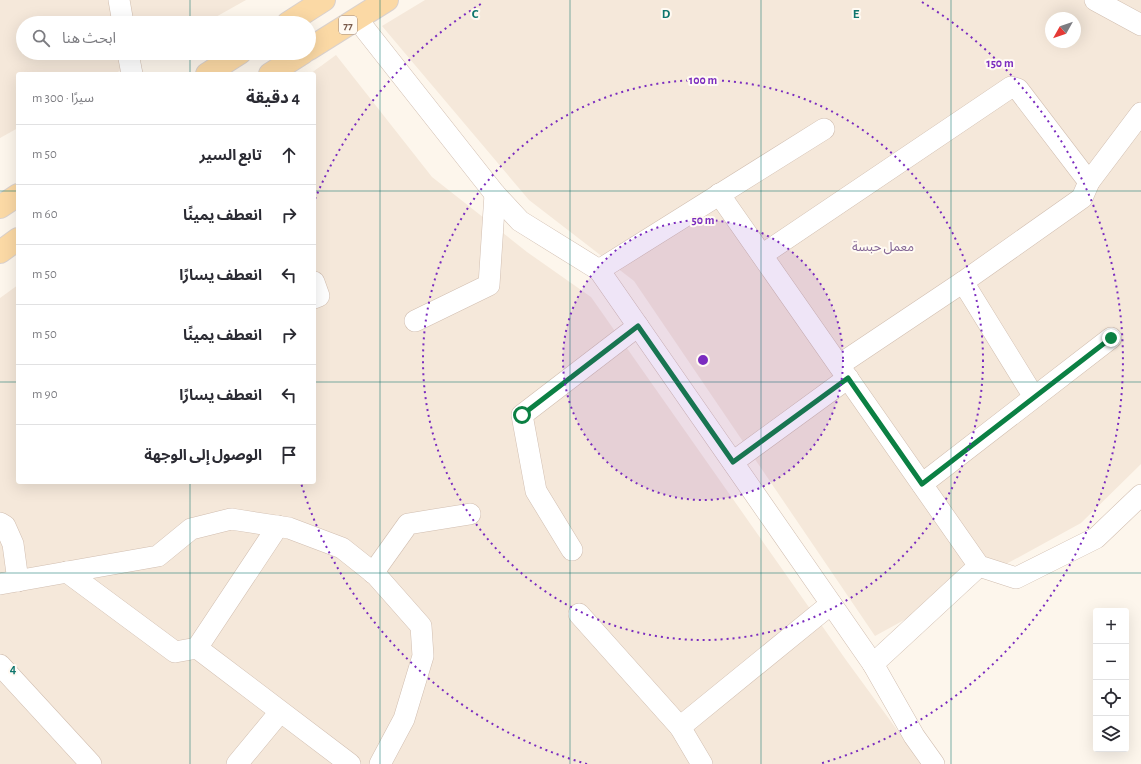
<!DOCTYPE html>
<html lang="ar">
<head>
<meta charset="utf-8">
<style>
  body { margin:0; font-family:"Alegreya Sans","Noto Sans Arabic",sans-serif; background:#f2f2f3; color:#2b2b33; direction:rtl }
  .controls { position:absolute; right:12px; bottom:12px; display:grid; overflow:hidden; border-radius:4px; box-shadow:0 4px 16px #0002 }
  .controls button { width:36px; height:36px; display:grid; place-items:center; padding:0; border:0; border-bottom:1px solid #e1e1e2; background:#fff; color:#2b2b33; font:20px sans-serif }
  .compass { position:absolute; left:1045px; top:12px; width:36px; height:36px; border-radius:50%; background:#fff; box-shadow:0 4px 16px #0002; rotate:230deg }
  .stop { position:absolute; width:12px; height:12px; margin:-9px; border:3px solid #0b8043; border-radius:50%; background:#fff }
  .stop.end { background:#0b8043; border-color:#fff; box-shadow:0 1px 4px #0008 }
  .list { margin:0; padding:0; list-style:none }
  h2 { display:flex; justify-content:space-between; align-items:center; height:52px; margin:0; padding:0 16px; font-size:17px }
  h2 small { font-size:13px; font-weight:400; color:#7c7c81 }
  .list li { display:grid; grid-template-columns:26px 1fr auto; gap:12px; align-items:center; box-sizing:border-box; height:60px; padding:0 16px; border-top:1px solid #e1e1e2 }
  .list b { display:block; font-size:15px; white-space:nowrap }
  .list em { font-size:13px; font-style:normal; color:#7c7c81 }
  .icon { flex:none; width:22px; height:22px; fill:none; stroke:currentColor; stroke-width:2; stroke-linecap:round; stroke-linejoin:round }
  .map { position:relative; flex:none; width:1141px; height:764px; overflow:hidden; direction:ltr }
  .search { position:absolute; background:#fff; box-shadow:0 4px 16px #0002; left:16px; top:16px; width:300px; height:44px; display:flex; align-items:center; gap:10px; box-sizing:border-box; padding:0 14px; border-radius:22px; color:#7c7c81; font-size:15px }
  .panel { position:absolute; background:#fff; box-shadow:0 4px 16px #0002; left:16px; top:72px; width:300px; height:412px; border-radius:4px; direction:rtl }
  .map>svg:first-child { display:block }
  .residential { fill:#f5e8da; fill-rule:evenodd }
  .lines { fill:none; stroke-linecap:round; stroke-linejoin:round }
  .minor-casing { stroke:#d1beb0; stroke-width:22 }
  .major-casing { stroke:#dad1cd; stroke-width:24 }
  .minor { stroke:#fff; stroke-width:21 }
  .major { stroke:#fbd9a5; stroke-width:22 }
  .route { stroke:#0b8043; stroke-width:5 }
  .grid { fill:none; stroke:#0f766e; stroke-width:1; stroke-opacity:0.55 }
  .ring { fill:none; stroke:#7b2cbf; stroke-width:2; stroke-dasharray:2 4 }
  .labels { text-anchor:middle; stroke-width:4; stroke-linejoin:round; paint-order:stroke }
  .shield { fill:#fffaf3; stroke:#a28b7f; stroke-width:1 }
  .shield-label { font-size:11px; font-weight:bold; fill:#7a5c4d }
  .neighbourhood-label { font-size:13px; fill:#846695; stroke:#fffaf3 }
  .grid-label { font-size:13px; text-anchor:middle; font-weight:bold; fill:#0f766e; stroke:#fffaf3; stroke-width:4; stroke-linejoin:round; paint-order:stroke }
  .centre { fill:#7b2cbf; stroke:#fffaf3; stroke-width:2 }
  .ring-label { font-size:12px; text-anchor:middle; font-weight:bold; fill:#7b2cbf; stroke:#fffaf3; stroke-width:4; stroke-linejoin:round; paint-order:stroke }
</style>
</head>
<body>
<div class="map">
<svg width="1141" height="764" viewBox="0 0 1141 764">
  <rect width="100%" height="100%" fill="#fdf6ec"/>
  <g class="residential">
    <polygon points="0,0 246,0 205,23 23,23 23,53 151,53 114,74 18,74 18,128 0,138"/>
    <path d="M 425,0 L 1141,0 L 1141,464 L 1081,523 L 875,636 L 634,281 L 529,200 L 382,26 ZM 1051,18 L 1075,18 L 1075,42 L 1051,42 Z"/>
    <polygon points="336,55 432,177 527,252 591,297 846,660 922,764 0,764 0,298 18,285 18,482 314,482 314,74 310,74"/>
  </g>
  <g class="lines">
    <defs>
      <g id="minor">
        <polyline points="119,0 123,23"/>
        <polyline points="1095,0 1141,25"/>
        <polyline points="357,19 495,194 520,221 599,270 873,664 914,736 934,764"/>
        <polyline points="128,53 132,74"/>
        <polyline points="719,194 979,566 1016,578 1096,538 1141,495"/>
        <polyline points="762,255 1011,87 1018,89 1089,182"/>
        <polyline points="599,270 824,129"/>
        <polyline points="314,282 319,296 314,298"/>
        <polyline points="963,282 1034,397"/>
        <polyline points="415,321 489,285 495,194"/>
        <polyline points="839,365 963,282 1082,198 1089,182 1141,113"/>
        <polyline points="733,462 848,378"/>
        <polyline points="922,484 1111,338"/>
        <polyline points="0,523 5,526 13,544 18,581"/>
        <polyline points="572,550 536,491 522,415 638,326"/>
        <polyline points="67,572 175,652 197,648 350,764"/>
        <polyline points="373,573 408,524 470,514"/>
        <polyline points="0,584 158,556 191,529 231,519 289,528 342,548 376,575 421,626 423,656 404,719 380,764"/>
        <polyline points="579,614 680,727 702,764"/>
        <polyline points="197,648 278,526"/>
        <polyline points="873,664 979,566"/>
        <polyline points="0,665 91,764"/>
        <polyline points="680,727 831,604"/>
        <polyline points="237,764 280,712"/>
      </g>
      <g id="major">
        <polyline points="288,23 324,0"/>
        <polyline points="309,49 387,0"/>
        <polyline points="207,74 240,53"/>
        <polyline points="270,74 303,53"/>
        <polyline points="0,207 18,195"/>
        <polyline points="0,252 18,239"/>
      </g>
    </defs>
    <use href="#minor" class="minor-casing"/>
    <use href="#major" class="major-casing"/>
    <use href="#minor" class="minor"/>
    <use href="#major" class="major"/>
  </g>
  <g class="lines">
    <polyline class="route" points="522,415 638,326 733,462 848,378 922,484 1111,338"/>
  </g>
  <path class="grid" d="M 190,0 L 190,23M 380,0 L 380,764M 570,0 L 570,764M 761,0 L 761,764M 951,0 L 951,764M 190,53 L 190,74M 0,191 L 18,191M 314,191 L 1141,191M 0,382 L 18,382M 314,382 L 1141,382M 190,482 L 190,764M 0,573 L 1141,573"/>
  <circle cx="703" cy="360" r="140" fill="#7b2cbf" fill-opacity=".12"/>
  <g class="ring">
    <circle cx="703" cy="360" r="140"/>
    <circle cx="703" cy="360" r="280"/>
    <path d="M587 764A420 420 0 0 1 301 483M315 199A420 420 0 0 1 484 2M922 2A420 420 0 0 1 819 764"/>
  </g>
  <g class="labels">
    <rect class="shield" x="339" y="16" width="18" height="18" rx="3"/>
    <g class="shield-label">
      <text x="348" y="29">77</text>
    </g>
    <g class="neighbourhood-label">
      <text x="883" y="251">معمل حبسة</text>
    </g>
  </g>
  <g class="grid-label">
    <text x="475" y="18">C</text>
    <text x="666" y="18">D</text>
    <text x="856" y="18">E</text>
    <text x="13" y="673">4</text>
  </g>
  <circle cx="703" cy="360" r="6" class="centre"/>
  <g class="ring-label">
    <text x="1000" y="67">150 m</text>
    <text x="703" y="84">100 m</text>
    <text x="703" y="224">50 m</text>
  </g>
</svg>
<div class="controls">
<button>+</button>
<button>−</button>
<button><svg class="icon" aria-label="locate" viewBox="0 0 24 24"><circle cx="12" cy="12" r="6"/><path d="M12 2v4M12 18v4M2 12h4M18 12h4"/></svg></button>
<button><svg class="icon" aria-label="layers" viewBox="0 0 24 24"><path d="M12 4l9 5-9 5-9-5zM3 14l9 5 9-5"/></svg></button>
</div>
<svg class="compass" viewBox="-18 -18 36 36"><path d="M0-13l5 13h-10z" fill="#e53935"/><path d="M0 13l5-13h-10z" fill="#7c7c81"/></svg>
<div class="stop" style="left:522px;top:415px"></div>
<div class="stop end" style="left:1111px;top:338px"></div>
<div class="search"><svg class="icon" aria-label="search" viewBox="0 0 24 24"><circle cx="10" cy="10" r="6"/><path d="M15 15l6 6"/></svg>ابحث هنا</div>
<section class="panel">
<h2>4 دقيقة<small>سيرًا · 300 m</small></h2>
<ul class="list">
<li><svg class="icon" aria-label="ahead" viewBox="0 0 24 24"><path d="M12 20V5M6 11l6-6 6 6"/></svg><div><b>تابع السير</b></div><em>50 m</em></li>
<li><svg class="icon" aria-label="right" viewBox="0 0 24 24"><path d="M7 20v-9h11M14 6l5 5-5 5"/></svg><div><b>انعطف يمينًا</b></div><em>60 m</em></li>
<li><svg class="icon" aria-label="left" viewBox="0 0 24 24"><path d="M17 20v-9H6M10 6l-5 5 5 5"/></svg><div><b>انعطف يسارًا</b></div><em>50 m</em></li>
<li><svg class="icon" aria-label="right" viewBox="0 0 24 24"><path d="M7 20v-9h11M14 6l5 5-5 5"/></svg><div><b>انعطف يمينًا</b></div><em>50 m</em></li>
<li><svg class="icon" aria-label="left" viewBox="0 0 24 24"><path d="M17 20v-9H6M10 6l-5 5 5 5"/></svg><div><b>انعطف يسارًا</b></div><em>90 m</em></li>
<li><svg class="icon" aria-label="arrive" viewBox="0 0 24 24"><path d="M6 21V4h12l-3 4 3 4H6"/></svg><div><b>الوصول إلى الوجهة</b></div></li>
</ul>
</section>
</div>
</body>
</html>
